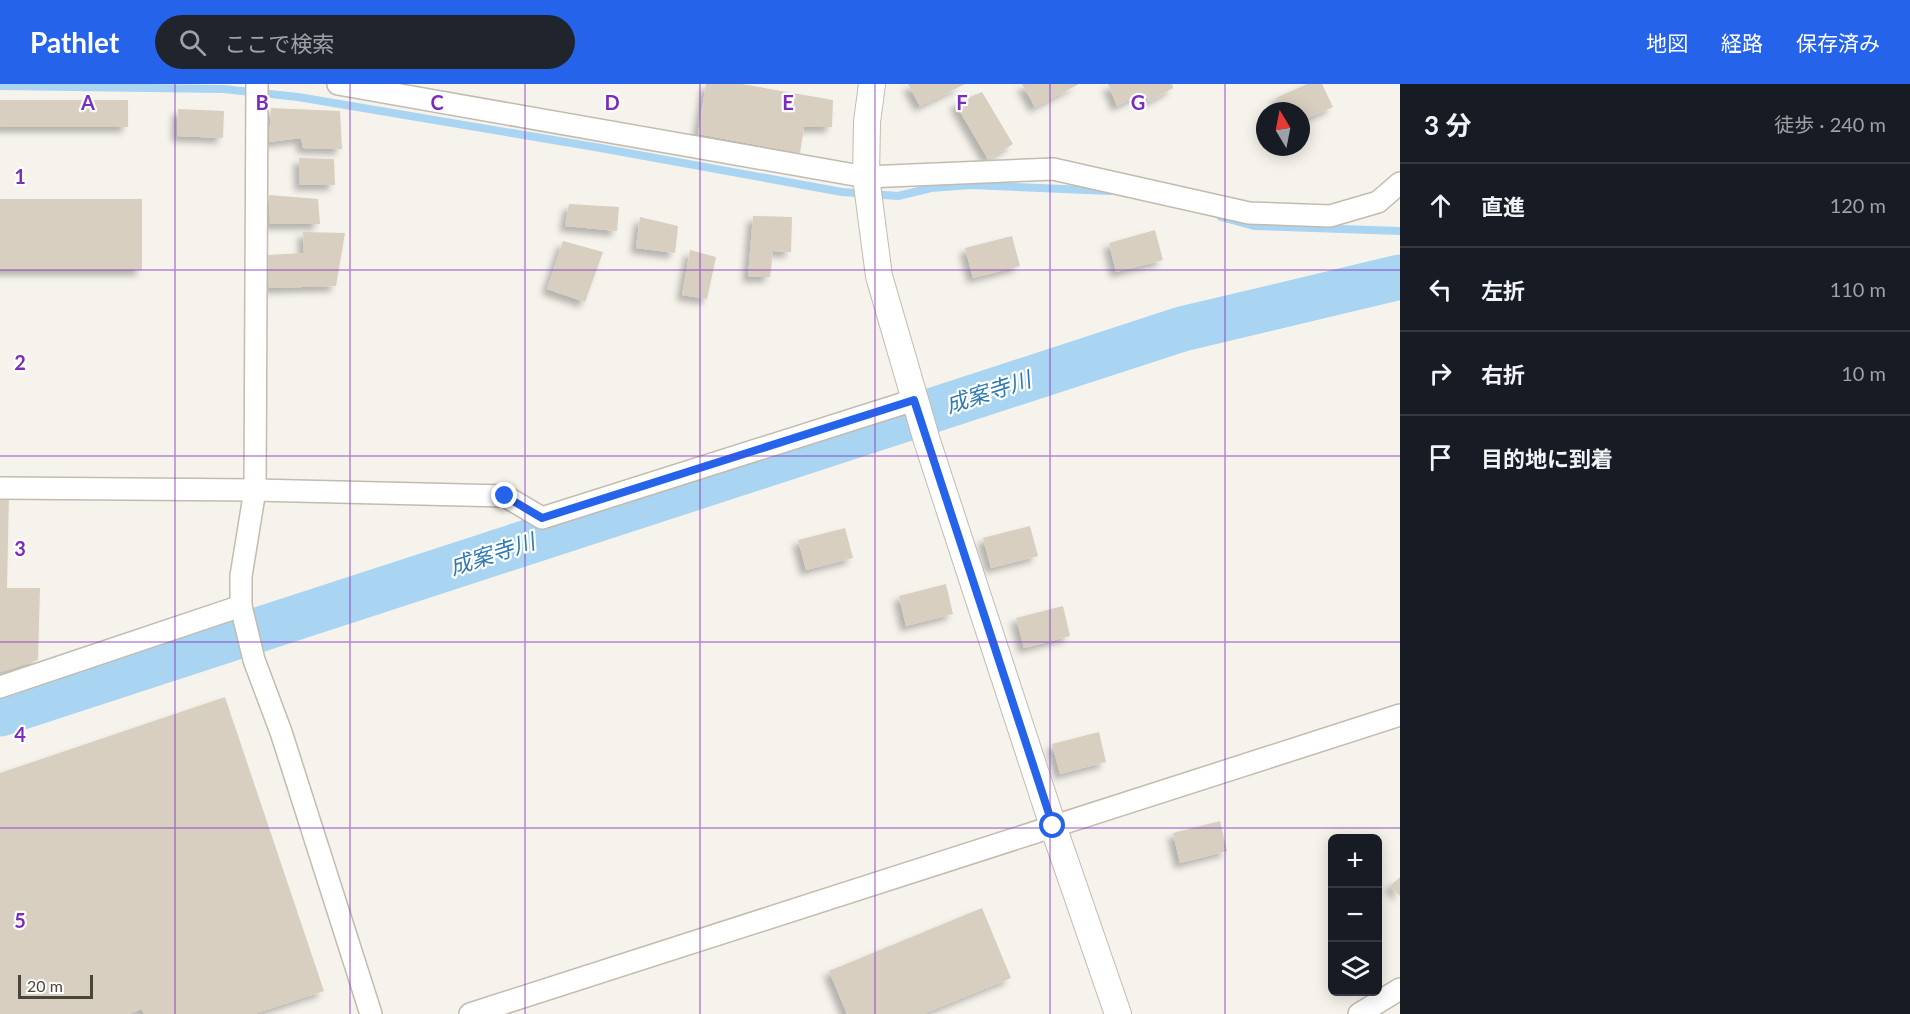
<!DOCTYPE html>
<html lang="ja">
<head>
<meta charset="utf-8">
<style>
  body { margin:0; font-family:Lato,"Noto Sans JP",sans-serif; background:#20242c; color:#f1f3f6 }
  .controls { position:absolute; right:18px; bottom:18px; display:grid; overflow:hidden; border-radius:9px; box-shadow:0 3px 15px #0003 }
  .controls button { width:54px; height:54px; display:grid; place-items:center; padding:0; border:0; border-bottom:2px solid #363941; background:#171b24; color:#f1f3f6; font:30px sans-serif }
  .compass { position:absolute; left:1256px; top:18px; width:54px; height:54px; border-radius:50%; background:#171b24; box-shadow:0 3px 15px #0003; rotate:350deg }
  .scale { position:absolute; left:18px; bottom:15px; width:75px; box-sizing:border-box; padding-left:6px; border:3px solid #4b4439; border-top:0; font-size:16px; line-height:21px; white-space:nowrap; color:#4b4439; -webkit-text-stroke:4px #fff; paint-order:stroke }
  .stop { position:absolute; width:18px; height:18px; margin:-14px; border:4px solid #2563eb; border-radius:50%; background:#fff }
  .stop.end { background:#2563eb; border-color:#fff; box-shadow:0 2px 6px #0008 }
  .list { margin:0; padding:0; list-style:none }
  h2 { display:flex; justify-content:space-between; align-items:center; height:78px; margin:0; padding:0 24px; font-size:26px }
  h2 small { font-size:20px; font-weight:400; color:#9ea1a6 }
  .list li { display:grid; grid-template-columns:39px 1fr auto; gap:18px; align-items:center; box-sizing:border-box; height:84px; padding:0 24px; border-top:2px solid #363941 }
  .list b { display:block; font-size:22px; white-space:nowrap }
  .list em { font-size:20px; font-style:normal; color:#9ea1a6 }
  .icon { flex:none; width:33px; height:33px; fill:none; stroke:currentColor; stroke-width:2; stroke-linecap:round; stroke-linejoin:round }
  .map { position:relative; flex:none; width:1400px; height:930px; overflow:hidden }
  header { display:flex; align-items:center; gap:36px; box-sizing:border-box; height:84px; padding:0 30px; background:#2563eb; color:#fff }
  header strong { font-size:28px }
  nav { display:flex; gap:33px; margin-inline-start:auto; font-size:21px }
  .search { width:420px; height:54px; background:#20242c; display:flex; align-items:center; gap:15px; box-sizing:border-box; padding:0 21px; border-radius:33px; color:#9ea1a6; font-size:22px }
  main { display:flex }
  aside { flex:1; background:#171b24 }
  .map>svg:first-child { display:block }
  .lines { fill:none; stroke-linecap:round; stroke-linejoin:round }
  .stream { stroke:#a9d4f2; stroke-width:8 }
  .river { stroke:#a9d4f2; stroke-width:45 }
  .building { fill:#d8cfc1; filter:url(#shadow) }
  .minor-casing { stroke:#c2bbae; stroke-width:24 }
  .tertiary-casing { stroke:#c2bbae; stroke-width:28 }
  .minor { stroke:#fff; stroke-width:21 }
  .tertiary { stroke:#fff; stroke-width:26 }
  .route { stroke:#2563eb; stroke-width:8 }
  .grid { fill:none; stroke:#7b2cbf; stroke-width:1.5; stroke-opacity:0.55 }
  .labels { text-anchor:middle; stroke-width:4.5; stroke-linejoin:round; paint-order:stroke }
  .water-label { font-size:22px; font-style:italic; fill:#2e7ab2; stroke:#fff }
  .grid-label { font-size:20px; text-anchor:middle; font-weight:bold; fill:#7b2cbf; stroke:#fff; stroke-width:4.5; stroke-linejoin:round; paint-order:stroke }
</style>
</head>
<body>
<header>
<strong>Pathlet</strong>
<div class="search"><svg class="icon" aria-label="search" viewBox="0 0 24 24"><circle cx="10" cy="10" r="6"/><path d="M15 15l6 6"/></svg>ここで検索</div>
<nav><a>地図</a><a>経路</a><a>保存済み</a></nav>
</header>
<main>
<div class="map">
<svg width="1400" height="930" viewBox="0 0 1400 930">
  <defs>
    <filter id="shadow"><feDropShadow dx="-5.5" dy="5.5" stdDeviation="3" flood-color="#0004"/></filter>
  </defs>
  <rect width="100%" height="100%" fill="#f6f3ec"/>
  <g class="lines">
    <g class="stream">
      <polyline points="0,2 223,5 298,13 595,63 842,108 898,112 931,104 971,101 1110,107"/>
      <polyline points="1221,133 1254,142 1400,147"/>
    </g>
    <polyline class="river" points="0,630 1182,245 1400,193"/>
  </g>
  <g class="building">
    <polygon points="706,0 742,0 833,16 832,43 804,43 800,69 698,50"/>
    <polygon points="908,0 965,0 920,22"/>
    <polygon points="1022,0 1079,0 1035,23"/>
    <polygon points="1108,0 1172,0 1173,4 1149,18 1143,9 1117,22"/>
    <polygon points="1307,0 1322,0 1333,23 1301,37 1301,27 1282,27 1276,14"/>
    <polygon points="982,8 1013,60 988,75 955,19"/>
    <rect x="0" y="16" width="128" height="27"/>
    <polygon points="271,24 340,27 342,65 303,64 301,54 269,58"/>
    <polygon points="178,25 224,27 223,54 177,52"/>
    <polygon points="299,74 334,75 335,101 300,101"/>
    <polygon points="269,111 318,115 320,140 270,140"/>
    <rect x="0" y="115" width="142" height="71"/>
    <polygon points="569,120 619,123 617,147 565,142"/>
    <polygon points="753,132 792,133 791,168 773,167 770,193 748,193"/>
    <polygon points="640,133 678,142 675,169 636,164"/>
    <polygon points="1155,146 1163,176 1116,188 1109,159"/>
    <polygon points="303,148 345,149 336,202 269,204 268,171 304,169"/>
    <polygon points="1012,152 1020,182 973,194 965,164"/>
    <polygon points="563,157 603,168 585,218 547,205"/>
    <polygon points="690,166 716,173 707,215 682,211"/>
    <polygon points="0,409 9,410 7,504 40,504 38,576 0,588"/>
    <polygon points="1030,442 1038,472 991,484 983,454"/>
    <polygon points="845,444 853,474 806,486 798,456"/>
    <polygon points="946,500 953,530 906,542 899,512"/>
    <polygon points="1063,522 1070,552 1024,564 1016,534"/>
    <polygon points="225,613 324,907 254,930 144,930 142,925 128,930 0,930 0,689"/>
    <polygon points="1099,648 1106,678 1060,690 1052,660"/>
    <polygon points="1220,737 1227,767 1180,779 1173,749"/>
    <polygon points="1400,793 1400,812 1390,802"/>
    <polygon points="982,824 1011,894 923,930 847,930 829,887"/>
  </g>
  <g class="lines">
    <defs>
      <g id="minor">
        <polyline points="257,0 255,406 241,492 241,522 254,576 281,648 371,930"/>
        <polyline points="338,0 866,93 1053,85 1249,129 1330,132 1378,118 1400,99"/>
        <polyline points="0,404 255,406 505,412 542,434 914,316"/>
        <polyline points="0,603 241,522"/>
        <polyline points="470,930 1400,631"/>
        <polyline points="1359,930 1400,905"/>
      </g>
      <polyline id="tertiary" points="872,0 867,38 866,93 879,192 927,357 1053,742 1118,930"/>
    </defs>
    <use href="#minor" class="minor-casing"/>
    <use href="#tertiary" class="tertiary-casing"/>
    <use href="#minor" class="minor"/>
    <use href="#tertiary" class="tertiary"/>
  </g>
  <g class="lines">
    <polyline class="route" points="505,412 542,434 914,316 1053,742"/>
  </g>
  <path class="grid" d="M 175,0 L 175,930M 350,0 L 350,930M 525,0 L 525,930M 700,0 L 700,930M 875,0 L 875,930M 1050,0 L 1050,930M 1225,0 L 1225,930M 0,186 L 1400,186M 0,372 L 1400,372M 0,558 L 1400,558M 0,744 L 1400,744"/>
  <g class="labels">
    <g class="water-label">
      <text transform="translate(988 308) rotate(-18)" y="8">成案寺川</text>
      <text transform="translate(492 470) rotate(-18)" y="8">成案寺川</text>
    </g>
  </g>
  <g class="grid-label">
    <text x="88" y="26">A</text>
    <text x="262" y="26">B</text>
    <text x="437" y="26">C</text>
    <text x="612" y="26">D</text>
    <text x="788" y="26">E</text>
    <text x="962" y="26">F</text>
    <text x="1138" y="26">G</text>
    <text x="20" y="100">1</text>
    <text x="20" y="286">2</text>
    <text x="20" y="472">3</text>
    <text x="20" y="658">4</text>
    <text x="20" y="844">5</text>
  </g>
</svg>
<div class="controls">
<button>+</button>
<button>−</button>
<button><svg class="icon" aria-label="layers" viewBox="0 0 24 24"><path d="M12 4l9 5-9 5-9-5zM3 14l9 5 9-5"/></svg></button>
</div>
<svg class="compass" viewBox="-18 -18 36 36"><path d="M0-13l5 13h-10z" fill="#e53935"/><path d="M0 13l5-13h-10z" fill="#9ea1a6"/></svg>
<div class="scale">20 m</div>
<div class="stop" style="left:1053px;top:742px"></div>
<div class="stop end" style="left:505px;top:412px"></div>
</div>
<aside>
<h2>3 分<small>徒歩 · 240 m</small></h2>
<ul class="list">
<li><svg class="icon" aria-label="ahead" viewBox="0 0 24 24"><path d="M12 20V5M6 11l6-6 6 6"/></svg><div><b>直進</b></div><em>120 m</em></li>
<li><svg class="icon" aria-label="left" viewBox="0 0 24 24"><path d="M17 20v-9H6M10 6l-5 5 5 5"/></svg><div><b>左折</b></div><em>110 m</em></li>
<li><svg class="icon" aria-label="right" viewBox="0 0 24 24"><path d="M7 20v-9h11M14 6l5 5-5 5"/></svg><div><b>右折</b></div><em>10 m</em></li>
<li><svg class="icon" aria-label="arrive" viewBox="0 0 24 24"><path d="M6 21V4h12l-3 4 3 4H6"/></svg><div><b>目的地に到着</b></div></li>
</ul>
</aside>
</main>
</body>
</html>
